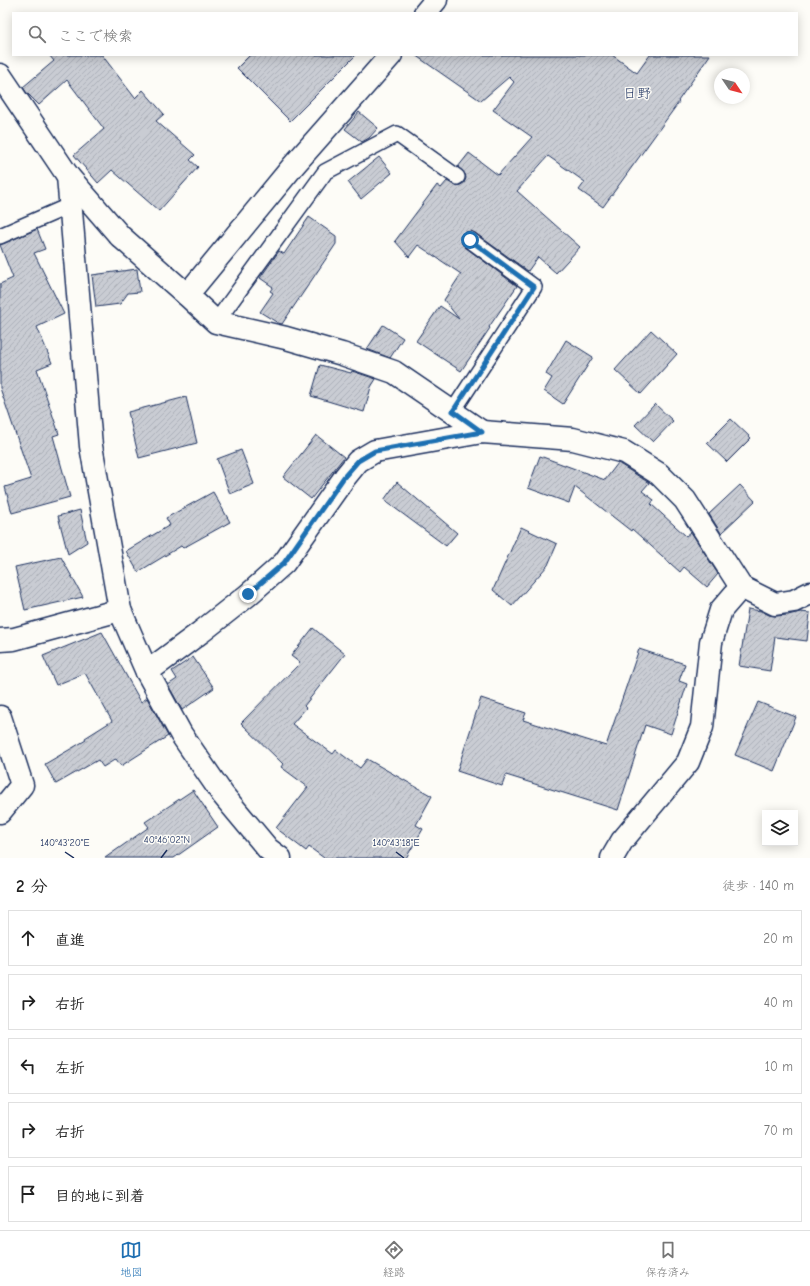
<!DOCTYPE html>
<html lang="ja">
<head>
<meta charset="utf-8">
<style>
  body { margin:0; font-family:"Comic Neue","Klee One",sans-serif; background:#f6f6f6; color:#222 }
  .controls { position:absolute; right:12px; bottom:12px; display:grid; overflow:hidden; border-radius:0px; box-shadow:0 2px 10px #0003 }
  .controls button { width:36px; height:36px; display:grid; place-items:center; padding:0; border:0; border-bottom:1px solid #e0e0e0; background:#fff; color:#222; font:20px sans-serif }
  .compass { position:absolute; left:714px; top:68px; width:36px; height:36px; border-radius:50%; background:#fff; box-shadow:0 2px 10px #0003; rotate:125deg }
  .stop { position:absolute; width:12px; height:12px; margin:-9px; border:3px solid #1f6fb2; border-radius:50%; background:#fff }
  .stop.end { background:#1f6fb2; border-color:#fff; box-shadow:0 1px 4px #0008 }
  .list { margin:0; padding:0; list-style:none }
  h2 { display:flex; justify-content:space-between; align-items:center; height:52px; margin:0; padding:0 16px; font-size:17px }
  h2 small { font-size:13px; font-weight:400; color:#767676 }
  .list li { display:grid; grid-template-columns:26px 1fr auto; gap:12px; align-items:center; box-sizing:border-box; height:56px; margin:0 8px 8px; padding:0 8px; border:1px solid #e0e0e0; border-radius:0px }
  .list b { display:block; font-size:15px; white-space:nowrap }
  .list em { font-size:13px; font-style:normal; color:#767676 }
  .icon { flex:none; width:22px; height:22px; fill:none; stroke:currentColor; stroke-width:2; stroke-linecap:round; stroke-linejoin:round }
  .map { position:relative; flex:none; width:810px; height:858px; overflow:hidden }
  .search { position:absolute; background:#fff; box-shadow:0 2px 10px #0003; left:12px; right:12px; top:12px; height:44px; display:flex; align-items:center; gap:10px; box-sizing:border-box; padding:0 14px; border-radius:0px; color:#767676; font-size:15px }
  .sheet { height:372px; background:#fff }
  nav { display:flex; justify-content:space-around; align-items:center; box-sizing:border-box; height:56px; border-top:1px solid #e0e0e0; background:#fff; font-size:11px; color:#767676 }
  nav a { display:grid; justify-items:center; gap:2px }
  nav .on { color:#1f6fb2 }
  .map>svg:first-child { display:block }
  .building { fill:url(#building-hatch); stroke:#1b2f5e }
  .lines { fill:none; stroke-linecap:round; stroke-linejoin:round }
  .lane-casing { stroke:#1b2f5e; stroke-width:18 }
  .street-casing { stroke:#1b2f5e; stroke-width:25 }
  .lane { stroke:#fdfcf7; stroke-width:15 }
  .street { stroke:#fdfcf7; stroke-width:22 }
  .route { stroke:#1f6fb2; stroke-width:5 }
  .ticks { fill:none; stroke:#1b2f5e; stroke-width:1.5 }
  .labels { text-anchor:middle; stroke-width:3; stroke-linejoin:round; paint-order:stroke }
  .neighbourhood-label { font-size:14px; fill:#1b2f5e; stroke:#fdfcf7 }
  .ticks-label { font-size:10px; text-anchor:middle; fill:#1b2f5e; stroke:#fdfcf7; stroke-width:3; stroke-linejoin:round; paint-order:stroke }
</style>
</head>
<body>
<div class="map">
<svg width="810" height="858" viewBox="0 0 810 858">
  <defs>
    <pattern id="building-hatch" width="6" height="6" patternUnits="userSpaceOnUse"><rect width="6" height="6" fill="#c9ccd3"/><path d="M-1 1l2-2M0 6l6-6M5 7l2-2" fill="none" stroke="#acb0b8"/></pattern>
  </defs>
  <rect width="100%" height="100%" fill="#fdfcf7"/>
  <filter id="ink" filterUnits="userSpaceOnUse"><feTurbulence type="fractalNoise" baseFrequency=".025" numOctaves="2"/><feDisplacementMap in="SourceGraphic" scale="8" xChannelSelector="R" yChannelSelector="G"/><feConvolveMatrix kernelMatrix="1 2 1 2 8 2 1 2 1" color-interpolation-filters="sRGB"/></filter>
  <g filter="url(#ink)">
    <g class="building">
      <polygon points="49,55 102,55 135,98 143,90 164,114 156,121 195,155 190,160 198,167 159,211 112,170 98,183 74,155 104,129 67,80 39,105 26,92 23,87 54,61"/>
      <polygon points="250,55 356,55 290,121 237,68"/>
      <polygon points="415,55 612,55 637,73 650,55 710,55 678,101 679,102 603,207 579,190 585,182 548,156 517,191 580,247 556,273 538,257 528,271 475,233 471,231 466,232 463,234 461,239 462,244 465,247 517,286 489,327 490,328 461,371 416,341 440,306 459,319 444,300 461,274 418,245 409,257 395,241 437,185 441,188 447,181 456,186 460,185 464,183 466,178 465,174 458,167 469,153 498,175 532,137 493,110 514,82 509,77 481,101"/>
      <polygon points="359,112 378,128 369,138 362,142 345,129"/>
      <polygon points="379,157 392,173 361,199 348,182"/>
      <polygon points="309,217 336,236 336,244 282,324 278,323 260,312 273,293 270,291 273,287 260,278 279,251 284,254"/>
      <polygon points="37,229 45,249 34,253 64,314 37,327 52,363 37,369 59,434 53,436 70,497 12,513 5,487 31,479 0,388 0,284 13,278 0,245"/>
      <polygon points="137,269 140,292 128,293 120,304 96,307 92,275"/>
      <polygon points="383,325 403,338 390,358 367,349"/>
      <polygon points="651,330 677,354 641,394 615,370"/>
      <polygon points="566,340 593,357 563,404 544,391 552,378 546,374"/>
      <polygon points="320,365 351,373 352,371 376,379 371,387 364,412 311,396"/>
      <polygon points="186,397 197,443 139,458 128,412"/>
      <polygon points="655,404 673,421 653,442 635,425"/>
      <polygon points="731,419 751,438 727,462 707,443"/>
      <polygon points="316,435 344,457 311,499 283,477"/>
      <polygon points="241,450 254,484 230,494 217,459"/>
      <polygon points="540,456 605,480 618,463 643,479 649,483 642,491 654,500 651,504 686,536 691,532 718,574 707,587 684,567 680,572 632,529 631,531 575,487 569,503 528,488"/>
      <polygon points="397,482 457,533 446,546 384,500"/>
      <polygon points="740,485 755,501 721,533 709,514"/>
      <polygon points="213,492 230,522 183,548 181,546 138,572 126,551 170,525 166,518"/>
      <polygon points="80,510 87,542 68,554 58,516"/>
      <polygon points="521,527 557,544 548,565 512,606 493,590"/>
      <polygon points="61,557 83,597 25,610 15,567"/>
      <polygon points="748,609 761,611 769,615 776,616 788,615 800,612 810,613 807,641 775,637 770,671 739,666"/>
      <polygon points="313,628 345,654 304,706 306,708 292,724 333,754 336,750 360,768 367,759 432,796 416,825 423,829 406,858 324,858 309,847 306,851 276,828 308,787 281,767 283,764 241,723 300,663 291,656"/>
      <polygon points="102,632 141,702 147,698 168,736 121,766 116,759 103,767 98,760 56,784 45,764 86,740 85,738 112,721 85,673 56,685 43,656"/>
      <polygon points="639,649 685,664 679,681 687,684 671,734 645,725 618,810 506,775 502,786 457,771 481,698 526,713 523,720 606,746"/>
      <polygon points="193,657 214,688 182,710 168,685 177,679 172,671"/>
      <polygon points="758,702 796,717 774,771 735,755"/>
      <polygon points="193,790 218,827 174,858 105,858 149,827 145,822"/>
    </g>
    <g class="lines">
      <defs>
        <g id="lane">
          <polyline points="0,236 71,205"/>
          <polyline points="216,322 325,172 397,134 457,177"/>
          <polyline points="453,411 534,287 470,240"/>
        </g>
        <g id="street">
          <polyline points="425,13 436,0"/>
          <polyline points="0,75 68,176 120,236 187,295 216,322 286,338 342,354 394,372 482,432"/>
          <polyline points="68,176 91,446 120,610 147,672 181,734 223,795 268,849 280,858"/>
          <polyline points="187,295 294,165 391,55"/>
          <polyline points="0,640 14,639 120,610"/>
          <polyline points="147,672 201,632 248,595 284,563 345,477 358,461 375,451 482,432 573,439 624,452 659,474 685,500 741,587 775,604 794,601 810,593"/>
          <polyline points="0,717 22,785 0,812"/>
          <polyline points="612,858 622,841 688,762 702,727 711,642 721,610 741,587"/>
        </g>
      </defs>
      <use href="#lane" class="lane-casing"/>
      <use href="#street" class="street-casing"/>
      <use href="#lane" class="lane"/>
      <use href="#street" class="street"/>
    </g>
  </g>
  <g class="lines" filter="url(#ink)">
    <polyline class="route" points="248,594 284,563 344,477 358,461 375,451 482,432 453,411 534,287 470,240"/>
  </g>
  <path class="ticks" d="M 65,852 L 74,858M 396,852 L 404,858M 161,858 L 167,850"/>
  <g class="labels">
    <g class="neighbourhood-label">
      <text x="637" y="98">日野</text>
    </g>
  </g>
  <g class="ticks-label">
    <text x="167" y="843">40°46'02"N</text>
    <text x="65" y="846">140°43'20"E</text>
    <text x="396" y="846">140°43'18"E</text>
  </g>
</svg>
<div class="controls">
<button><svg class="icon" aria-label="layers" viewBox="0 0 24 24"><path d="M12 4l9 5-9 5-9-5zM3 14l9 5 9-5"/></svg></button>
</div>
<svg class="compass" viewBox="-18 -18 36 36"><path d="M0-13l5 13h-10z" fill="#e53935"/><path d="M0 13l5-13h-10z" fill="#767676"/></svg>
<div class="stop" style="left:470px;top:240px"></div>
<div class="stop end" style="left:248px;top:594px"></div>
<div class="search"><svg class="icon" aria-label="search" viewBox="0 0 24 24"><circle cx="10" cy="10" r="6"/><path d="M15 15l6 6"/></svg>ここで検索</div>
</div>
<section class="sheet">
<h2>2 分<small>徒歩 · 140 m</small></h2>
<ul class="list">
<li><svg class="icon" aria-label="ahead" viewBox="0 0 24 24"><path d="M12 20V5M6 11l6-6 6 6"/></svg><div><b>直進</b></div><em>20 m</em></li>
<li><svg class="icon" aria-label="right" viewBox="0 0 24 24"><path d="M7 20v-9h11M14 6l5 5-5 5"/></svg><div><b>右折</b></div><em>40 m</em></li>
<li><svg class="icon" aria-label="left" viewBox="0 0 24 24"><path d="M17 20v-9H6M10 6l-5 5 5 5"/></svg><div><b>左折</b></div><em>10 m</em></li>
<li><svg class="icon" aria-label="right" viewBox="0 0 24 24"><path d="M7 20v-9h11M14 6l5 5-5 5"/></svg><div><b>右折</b></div><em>70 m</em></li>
<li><svg class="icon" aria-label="arrive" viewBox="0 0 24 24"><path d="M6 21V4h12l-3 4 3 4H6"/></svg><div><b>目的地に到着</b></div></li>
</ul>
</section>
<nav>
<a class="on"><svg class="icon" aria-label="map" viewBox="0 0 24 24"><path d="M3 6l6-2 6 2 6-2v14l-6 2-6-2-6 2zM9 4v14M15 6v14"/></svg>地図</a>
<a><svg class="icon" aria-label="directions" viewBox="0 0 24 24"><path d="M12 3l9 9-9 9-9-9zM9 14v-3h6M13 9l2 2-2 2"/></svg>経路</a>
<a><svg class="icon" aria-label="saved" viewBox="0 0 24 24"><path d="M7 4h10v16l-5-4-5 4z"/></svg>保存済み</a>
</nav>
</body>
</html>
